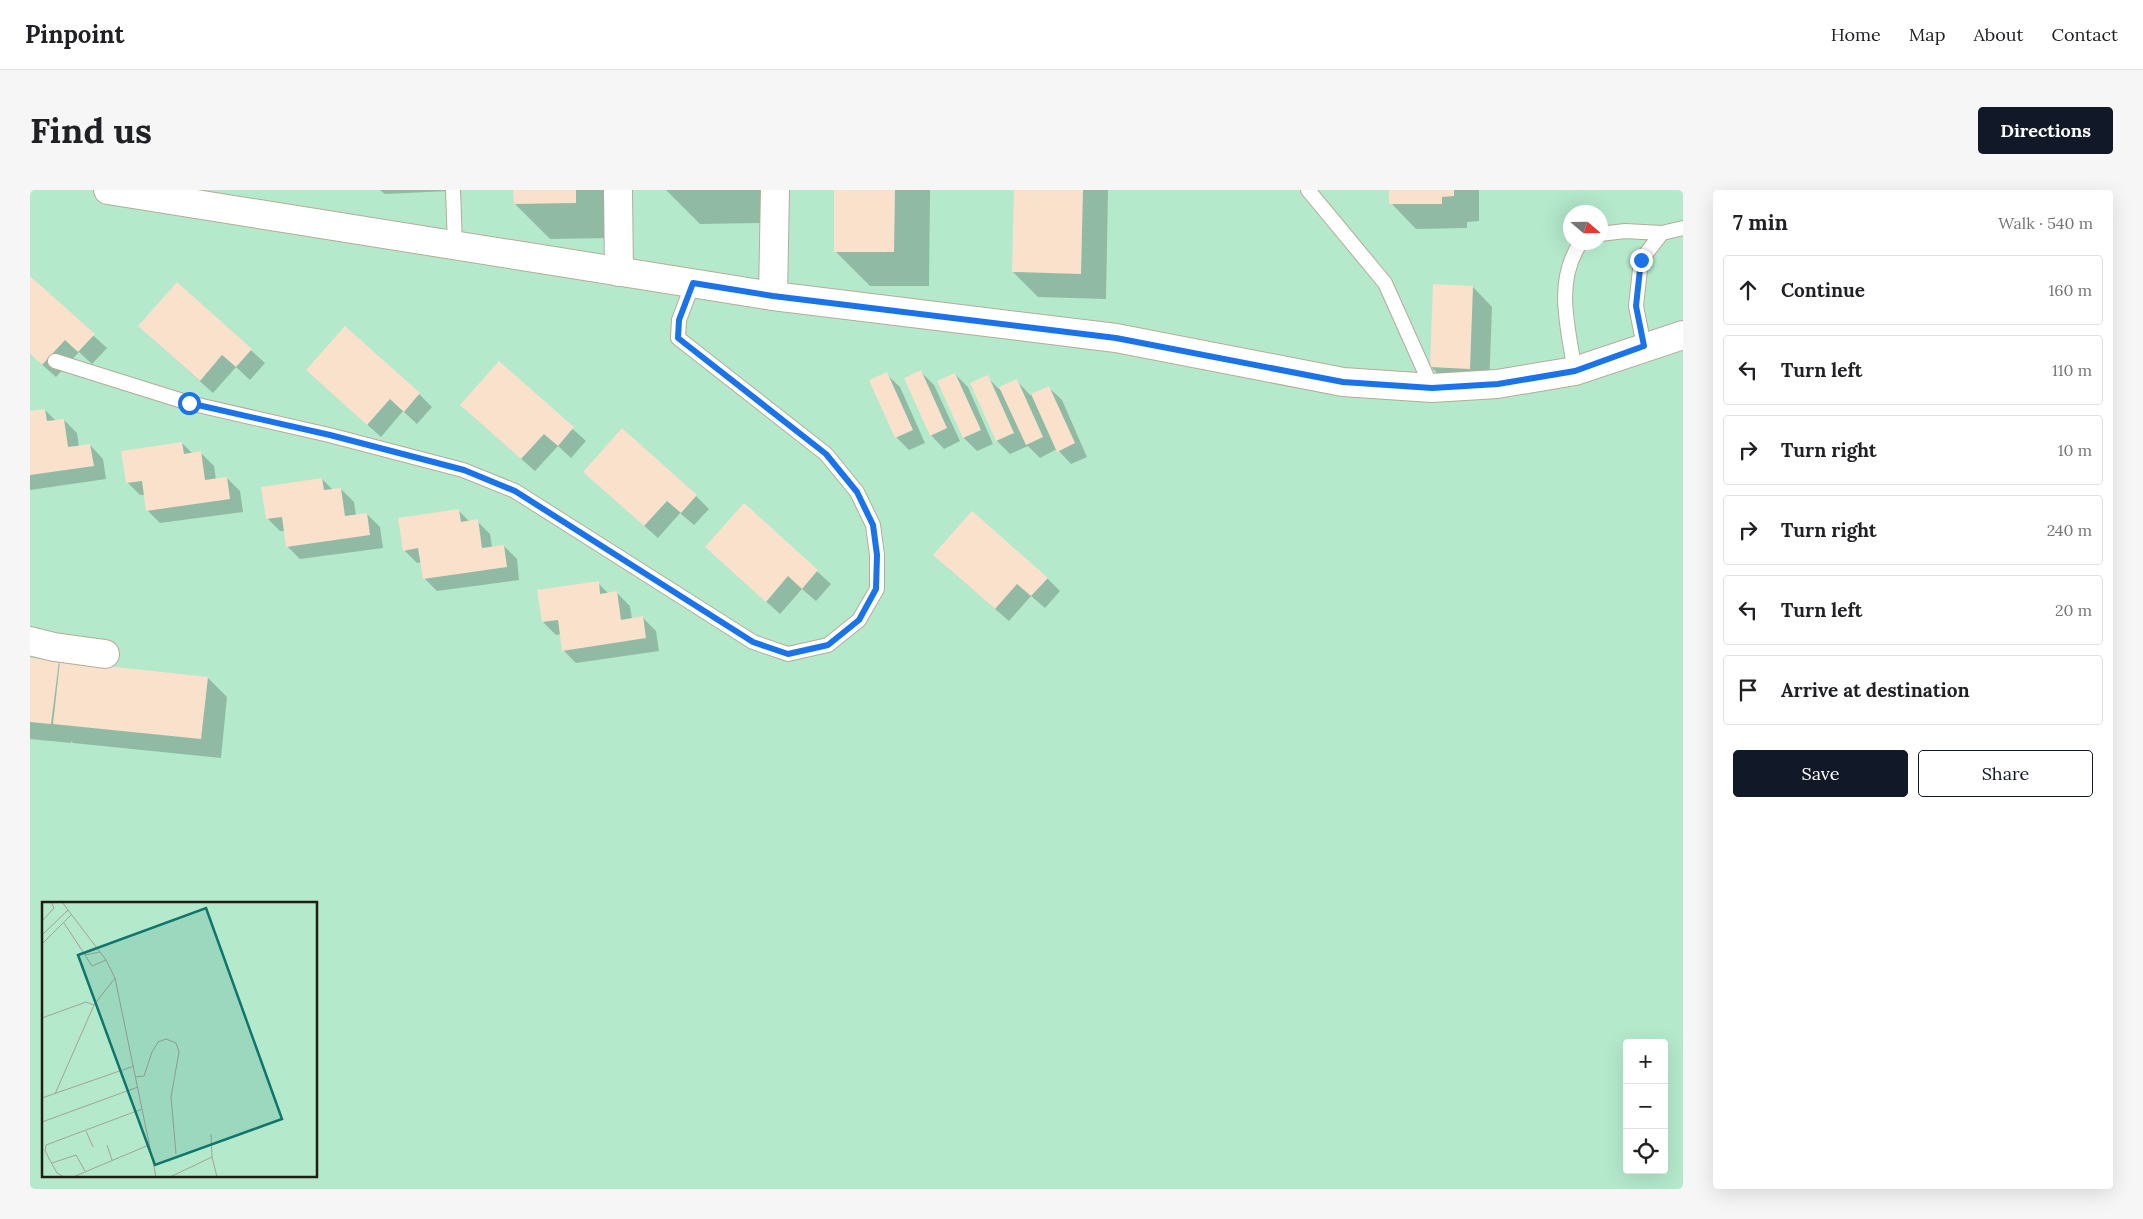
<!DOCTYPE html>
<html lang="en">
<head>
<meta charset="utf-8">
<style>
  body { margin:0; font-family:Lora,serif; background:#f6f6f6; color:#202124 }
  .controls { position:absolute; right:15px; bottom:15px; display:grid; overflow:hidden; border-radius:5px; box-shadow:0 5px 20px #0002 }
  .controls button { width:45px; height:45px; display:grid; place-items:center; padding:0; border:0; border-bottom:1px solid #e0e0e0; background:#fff; color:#202124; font:25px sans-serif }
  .compass { position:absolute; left:1533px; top:15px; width:45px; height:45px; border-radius:50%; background:#fff; box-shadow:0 5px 20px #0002; rotate:110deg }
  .stop { position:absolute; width:15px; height:15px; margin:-11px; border:4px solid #1a73e8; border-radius:50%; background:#fff }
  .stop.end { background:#1a73e8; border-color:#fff; box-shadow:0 1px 5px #0008 }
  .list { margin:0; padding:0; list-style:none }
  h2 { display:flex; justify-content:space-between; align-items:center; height:65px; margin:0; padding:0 20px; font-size:21px }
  h2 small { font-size:16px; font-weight:400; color:#757577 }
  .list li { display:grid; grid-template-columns:32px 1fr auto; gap:15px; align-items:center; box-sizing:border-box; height:70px; margin:0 10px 10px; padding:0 10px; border:1px solid #e0e0e0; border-radius:5px }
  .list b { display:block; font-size:19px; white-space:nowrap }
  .list em { font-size:16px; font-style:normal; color:#757577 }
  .actions { display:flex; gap:10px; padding:15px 20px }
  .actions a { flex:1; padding:11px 0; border:1px solid #111827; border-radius:5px; text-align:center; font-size:18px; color:#111827 }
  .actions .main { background:#111827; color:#fff }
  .icon { flex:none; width:28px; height:28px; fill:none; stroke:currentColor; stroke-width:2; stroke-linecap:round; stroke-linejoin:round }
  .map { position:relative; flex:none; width:1653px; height:999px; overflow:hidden; border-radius:5px }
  header { display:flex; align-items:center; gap:30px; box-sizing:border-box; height:70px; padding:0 25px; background:#fff; border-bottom:1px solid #e0e0e0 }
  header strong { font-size:24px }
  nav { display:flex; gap:28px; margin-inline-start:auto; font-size:18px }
  .intro { display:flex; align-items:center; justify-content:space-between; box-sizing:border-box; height:120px; padding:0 30px }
  h1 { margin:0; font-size:35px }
  .button { padding:12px 22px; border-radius:5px; background:#111827; color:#fff; font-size:18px; font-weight:700 }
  main { display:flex; gap:30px; padding:0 30px }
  aside { flex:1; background:#fff; border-radius:5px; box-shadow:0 5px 20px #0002 }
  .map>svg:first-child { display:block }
  .green { fill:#b4e9cc; fill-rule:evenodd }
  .shadow { fill:#0003 }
  .building { fill:#f9e1cc }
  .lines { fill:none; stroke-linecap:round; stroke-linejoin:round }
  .service-casing { stroke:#b6ab98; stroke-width:16 }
  .minor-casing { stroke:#b6ab98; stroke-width:30 }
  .service { stroke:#fff; stroke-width:14 }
  .minor { stroke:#fff; stroke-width:28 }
  .route { stroke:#1a73e8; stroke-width:6 }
  .inset-road { fill:none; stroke:#a6a199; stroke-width:1 }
  .view { fill:#0f766e; fill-opacity:0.15; stroke:#0f766e; stroke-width:2.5 }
  .inset-edge { fill:none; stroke:#211d15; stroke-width:2.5 }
</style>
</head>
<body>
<header>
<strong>Pinpoint</strong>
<nav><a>Home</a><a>Map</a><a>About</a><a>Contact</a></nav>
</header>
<div class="intro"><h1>Find us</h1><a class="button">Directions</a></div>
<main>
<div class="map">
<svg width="1653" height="999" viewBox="0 0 1653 999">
  <rect width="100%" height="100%" fill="#fef9f1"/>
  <path class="green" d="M 0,0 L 1653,0 L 1653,999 L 0,999 ZM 1540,22 L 1570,22 L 1570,52 L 1540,52 ZM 14,713 L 286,713 L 286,985 L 14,985 ZM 1597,853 L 1634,853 L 1634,980 L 1597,980 Z"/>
  <g class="shadow">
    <polygon points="350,0 419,0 419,1 355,4"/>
    <polygon points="485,0 580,0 581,48 520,49 485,14"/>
    <polygon points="636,0 731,0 731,33 670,34"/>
    <polygon points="805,0 900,0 899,96 840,96 805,61"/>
    <polygon points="985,0 1078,0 1076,109 1008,107 983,82"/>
    <polygon points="1360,0 1449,0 1449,31 1437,32 1437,38 1386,39 1361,13"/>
    <polygon points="0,88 77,158 62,174 49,162 26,187 0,164"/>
    <polygon points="148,94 235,173 220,190 206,177 183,203 123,149"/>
    <polygon points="1443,97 1462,117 1459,198 1420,196 1401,177"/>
    <polygon points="469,173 556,251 541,268 528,256 505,281 445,228"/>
    <polygon points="891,182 904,195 930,251 914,259 901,245"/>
    <polygon points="856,184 870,197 895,253 879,260 866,247"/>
    <polygon points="925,184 938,197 963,254 947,261 934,248 909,191"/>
    <polygon points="957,187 969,199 987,191 1000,205 1018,197 1032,210 1057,267 1041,274 1027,259 1010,268 998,256 980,264 967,251"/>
    <polygon points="291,193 389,204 402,217 387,234 373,221 351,247"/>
    <polygon points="15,220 26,231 34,230 47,243 49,257 60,255 73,269 76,289 0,300 0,222"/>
    <polygon points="152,253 163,264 171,263 184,276 186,290 197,288 210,301 213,322 130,333 117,320 115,305 110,305 97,292"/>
    <polygon points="292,289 303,300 311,299 324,312 326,326 337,324 350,337 353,358 270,369 257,356 255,341 250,341 237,328"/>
    <polygon points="568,295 666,306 679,319 664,335 650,323 628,348"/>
    <polygon points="714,315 801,394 786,411 772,399 750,424 676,357"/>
    <polygon points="429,321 440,332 447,331 460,344 462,357 474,356 487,369 489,390 407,401 394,388 392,372 387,373 374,360"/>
    <polygon points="918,378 1017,388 1030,401 1015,418 1001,406 979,431"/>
    <polygon points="568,393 579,404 587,403 600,416 602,429 613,428 626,441 629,461 546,473 533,460 531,444 526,445 513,432"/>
    <polygon points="0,469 28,472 31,475 178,488 197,507 191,568 43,553 41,551 41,553 0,549"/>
  </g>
  <g class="building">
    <polygon points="483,0 546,0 546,13 484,14"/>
    <polygon points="804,0 865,0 864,62 804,62"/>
    <polygon points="984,0 1053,0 1051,84 982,82"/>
    <polygon points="1359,0 1424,0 1424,6 1412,7 1412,14 1359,14"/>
    <polygon points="0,86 65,144 48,162 35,150 12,175 0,164"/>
    <polygon points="147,92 222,159 206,177 192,165 170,191 108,136"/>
    <polygon points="1403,94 1443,96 1440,179 1400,177"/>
    <polygon points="315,136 390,203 374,222 360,209 337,235 276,180"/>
    <polygon points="469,171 544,237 528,256 514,244 491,269 430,215"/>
    <polygon points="891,180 917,238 900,246 874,188"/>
    <polygon points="857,182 883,240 865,248 839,190"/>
    <polygon points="925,183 951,240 933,248 907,191"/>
    <polygon points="958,185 984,243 966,251 940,193"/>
    <polygon points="987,189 1013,247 996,255 969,197"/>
    <polygon points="1019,196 1045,253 1027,262 1001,204"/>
    <polygon points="15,219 17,231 34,229 38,257 60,254 64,276 0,285 0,221"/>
    <polygon points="592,238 667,305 651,323 637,311 614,336 553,282"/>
    <polygon points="152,252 154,264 171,261 175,290 197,287 200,309 116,321 112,291 96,293 91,261"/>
    <polygon points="292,288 294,300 311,298 315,326 337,323 340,345 256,357 252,327 236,329 231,297"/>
    <polygon points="714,313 788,380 772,399 758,386 736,412 675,357"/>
    <polygon points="429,319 431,332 448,329 452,358 474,355 477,377 393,389 388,358 373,361 368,328"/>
    <polygon points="942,321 1018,388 1001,406 987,394 965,419 903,365"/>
    <polygon points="569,391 570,404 587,401 591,430 613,426 616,448 532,461 528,430 512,432 507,400"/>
    <polygon points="0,468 29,471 21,534 0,532"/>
    <polygon points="30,471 178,487 171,549 23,534"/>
  </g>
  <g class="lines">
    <defs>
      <g id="service">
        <polyline points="423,0 425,56"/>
        <polyline points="1278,0 1355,93 1402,198"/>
        <polyline points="1570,44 1595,41 1632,43"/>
        <polyline points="1614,156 1606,116 1611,70 1632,43 1653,38"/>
        <polyline points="25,171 159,213 299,245 433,280 485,301 723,452 758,464 798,455 829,430 847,399 847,365 843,335 827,302 796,264 648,148 649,130 663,93"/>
        <path d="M 1545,181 C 1538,138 1524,91 1551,52"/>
      </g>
      <g id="minor">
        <polyline points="78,0 743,106 1086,148 1313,192 1402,198 1467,194 1545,181 1653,145"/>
        <polyline points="588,0 589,82"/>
        <polyline points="743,106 745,0"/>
        <polyline points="0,451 24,457 75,464"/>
      </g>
    </defs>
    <use href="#service" class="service-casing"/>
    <use href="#minor" class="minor-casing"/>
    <use href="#service" class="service"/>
    <use href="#minor" class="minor"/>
  </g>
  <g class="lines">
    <polyline class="route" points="159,213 300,245 434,280 485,301 723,452 758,464 798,455 829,430 846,399 847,365 843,335 827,302 796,264 648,148 649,130 663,93 743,106 1086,148 1313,192 1402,198 1468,194 1545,181 1614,156 1606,116 1611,70"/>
  </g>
  <g transform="translate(12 712)">
    <rect width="275" height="275" fill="#fef9f1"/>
    <path d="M 0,0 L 275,0 L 275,275 L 0,275 Z" fill="#b4e9cc"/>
    <path class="inset-road" d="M 20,0 L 64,58 L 73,76 L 114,275M 0,19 L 12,6 L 9,0M 22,21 L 43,53 L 58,50M 0,33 L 26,8M 0,42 L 29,13M 43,53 L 50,64 L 64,58M 0,116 L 44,100 L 52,103M 94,175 L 102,174 L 110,150 L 116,140 L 124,137 L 134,141 L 137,150 L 129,195 L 134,252M 13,192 L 52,103 L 73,76M 0,196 L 92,164M 0,220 L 96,185M 44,229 L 51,245M 65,243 L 70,258M 170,255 L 175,275M 10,261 L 34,253 L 43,269M 22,275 L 15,271 L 3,249 L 4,243 L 100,207M 31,275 L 107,243M 128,275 L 170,255 L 169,232"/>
    <path class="view" d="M 164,6 L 240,217 L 113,263 L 36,53 Z"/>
    <rect width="275" height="275" class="inset-edge"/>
  </g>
</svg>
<div class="controls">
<button>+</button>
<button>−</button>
<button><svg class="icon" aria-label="locate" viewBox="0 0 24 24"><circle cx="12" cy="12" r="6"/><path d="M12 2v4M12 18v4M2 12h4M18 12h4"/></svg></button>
</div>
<svg class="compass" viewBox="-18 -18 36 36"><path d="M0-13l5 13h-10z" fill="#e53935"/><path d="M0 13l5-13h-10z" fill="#757577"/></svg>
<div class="stop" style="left:159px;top:213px"></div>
<div class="stop end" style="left:1611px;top:70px"></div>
</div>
<aside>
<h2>7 min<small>Walk · 540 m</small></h2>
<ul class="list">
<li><svg class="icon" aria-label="ahead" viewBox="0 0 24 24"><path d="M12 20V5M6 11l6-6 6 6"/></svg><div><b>Continue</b></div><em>160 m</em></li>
<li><svg class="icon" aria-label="left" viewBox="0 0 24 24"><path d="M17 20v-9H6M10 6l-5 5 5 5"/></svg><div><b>Turn left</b></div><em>110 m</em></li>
<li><svg class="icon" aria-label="right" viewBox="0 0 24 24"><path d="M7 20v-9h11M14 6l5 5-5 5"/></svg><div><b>Turn right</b></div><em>10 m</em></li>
<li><svg class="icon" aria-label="right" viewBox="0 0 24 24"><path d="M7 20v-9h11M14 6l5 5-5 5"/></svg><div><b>Turn right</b></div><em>240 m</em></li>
<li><svg class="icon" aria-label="left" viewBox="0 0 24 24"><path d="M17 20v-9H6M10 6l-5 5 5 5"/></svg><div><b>Turn left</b></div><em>20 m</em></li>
<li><svg class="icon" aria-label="arrive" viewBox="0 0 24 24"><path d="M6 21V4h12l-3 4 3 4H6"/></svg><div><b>Arrive at destination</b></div></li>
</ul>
<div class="actions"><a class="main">Save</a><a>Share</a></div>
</aside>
</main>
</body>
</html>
